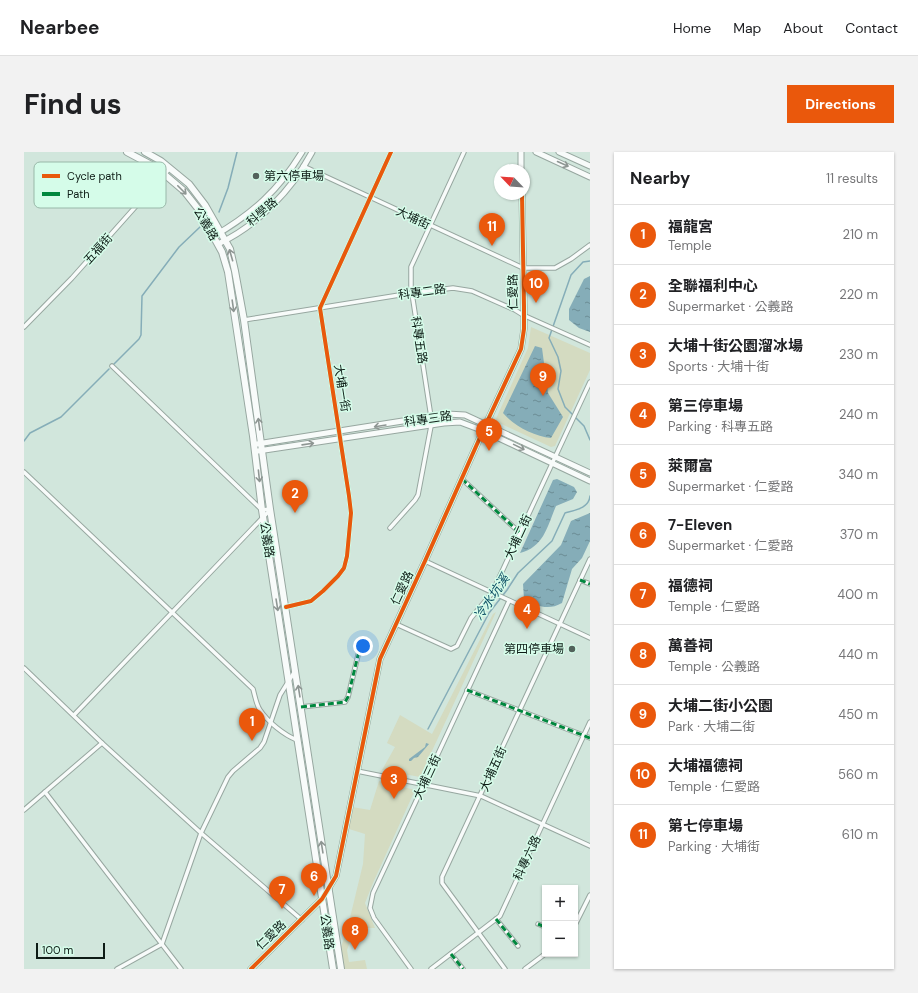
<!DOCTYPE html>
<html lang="en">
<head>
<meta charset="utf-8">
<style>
  body { margin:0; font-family:"DM Sans","Noto Sans TC",sans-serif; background:#f2f2f2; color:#202124 }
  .controls { position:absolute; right:12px; bottom:12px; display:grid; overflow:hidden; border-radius:0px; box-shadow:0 1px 3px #0004 }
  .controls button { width:36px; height:36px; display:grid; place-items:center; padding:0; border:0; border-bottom:1px solid #e0e0e0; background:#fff; color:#202124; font:20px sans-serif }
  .compass { position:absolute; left:470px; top:12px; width:36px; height:36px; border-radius:50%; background:#fff; box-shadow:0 1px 3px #0004; rotate:295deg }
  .scale { position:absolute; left:12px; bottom:10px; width:69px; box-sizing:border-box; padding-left:4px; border:2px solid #0d1b15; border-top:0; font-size:11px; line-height:14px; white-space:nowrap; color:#0d1b15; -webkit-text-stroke:3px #d5fce9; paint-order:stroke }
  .you { position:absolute; left:339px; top:494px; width:14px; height:14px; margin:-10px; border:3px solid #fff; border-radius:50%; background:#1a73e8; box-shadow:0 0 0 6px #1a73e833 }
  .badge { display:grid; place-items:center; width:26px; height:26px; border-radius:50%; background:#ea580c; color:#fff; font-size:13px; font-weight:700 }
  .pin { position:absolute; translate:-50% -33px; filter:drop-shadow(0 1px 2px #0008) }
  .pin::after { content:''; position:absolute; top:21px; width:14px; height:12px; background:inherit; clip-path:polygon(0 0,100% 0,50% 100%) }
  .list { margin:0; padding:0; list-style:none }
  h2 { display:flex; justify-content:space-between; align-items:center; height:52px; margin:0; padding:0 16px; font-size:17px }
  h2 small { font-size:13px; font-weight:400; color:#757577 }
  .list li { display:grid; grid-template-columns:26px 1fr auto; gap:12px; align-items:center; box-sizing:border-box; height:60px; padding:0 16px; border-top:1px solid #e0e0e0 }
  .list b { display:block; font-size:15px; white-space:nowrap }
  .list p { margin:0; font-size:13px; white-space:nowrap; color:#757577 }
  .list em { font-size:13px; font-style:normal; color:#757577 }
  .map { position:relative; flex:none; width:566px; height:817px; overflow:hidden; border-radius:0px }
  header { display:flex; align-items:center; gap:24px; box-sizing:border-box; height:56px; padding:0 20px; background:#fff; border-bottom:1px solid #e0e0e0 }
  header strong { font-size:19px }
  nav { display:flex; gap:22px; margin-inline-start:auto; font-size:14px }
  .intro { display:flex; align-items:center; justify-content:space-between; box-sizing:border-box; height:96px; padding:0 24px }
  h1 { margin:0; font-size:28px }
  .button { padding:10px 18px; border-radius:0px; background:#ea580c; color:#fff; font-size:14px; font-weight:700 }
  main { display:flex; gap:24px; padding:0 24px }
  aside { flex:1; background:#fff; border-radius:0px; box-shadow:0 1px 3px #0004 }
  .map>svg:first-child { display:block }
  .green { fill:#d4dbc1 }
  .water { fill:url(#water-ripples) }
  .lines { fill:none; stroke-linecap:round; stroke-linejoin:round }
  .stream { stroke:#85adb8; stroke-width:1.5 }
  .street-casing { stroke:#97a7a0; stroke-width:5.5 }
  .secondary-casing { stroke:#97a7a0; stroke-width:7 }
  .primary-casing { stroke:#97a7a0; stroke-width:8 }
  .street { stroke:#f8fbfa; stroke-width:3.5 }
  .secondary { stroke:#f8fbfa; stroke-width:5 }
  .primary { stroke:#f8fbfa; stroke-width:6 }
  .quiet { stroke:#00873e; stroke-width:3; stroke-dasharray:6 3; stroke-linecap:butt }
  .cycleway-casing { stroke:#d5fce9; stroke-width:6 }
  .cycleway { stroke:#e8590c; stroke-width:4 }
  .oneway { stroke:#8e9693 }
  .poi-dot { fill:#52625b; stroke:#d5fce9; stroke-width:1.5 }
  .labels { text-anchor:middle; stroke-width:3; stroke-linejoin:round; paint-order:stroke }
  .poi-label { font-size:12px; fill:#0d1b15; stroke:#d5fce9; text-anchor:start }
  .street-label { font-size:12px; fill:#0d1b15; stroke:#d5fce9 }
  .water-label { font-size:13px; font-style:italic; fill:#0d4f65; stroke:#d5fce9 }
  .key { fill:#d5fce9; stroke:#99b8a9; stroke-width:1 }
  .key-label { font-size:11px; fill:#0d1b15 }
</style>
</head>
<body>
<header>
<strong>Nearbee</strong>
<nav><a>Home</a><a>Map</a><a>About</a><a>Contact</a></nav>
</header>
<div class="intro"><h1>Find us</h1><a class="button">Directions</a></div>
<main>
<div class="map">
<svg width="566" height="817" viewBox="0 0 566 817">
  <defs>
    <pattern id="water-ripples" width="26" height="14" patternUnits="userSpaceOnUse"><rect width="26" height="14" fill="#85adb8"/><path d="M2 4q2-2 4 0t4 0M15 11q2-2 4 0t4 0" fill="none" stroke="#6b8c94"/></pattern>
  </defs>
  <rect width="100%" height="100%" fill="#d1e6dc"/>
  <g class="green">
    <polygon points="507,175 566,201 566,218 531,294 527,295 471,269 504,196"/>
    <polygon points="472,460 396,625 358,618 371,595 363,591 376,563 408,582 469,462"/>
    <polygon points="355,629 391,638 349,731 341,751 351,776 331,776 323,798 325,810 341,808 343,817 320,817 317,795 324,774 339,712 341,682 325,677 328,655 346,658"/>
  </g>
  <g class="water">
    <polygon points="566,124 566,180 555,176 545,168 545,157 560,127"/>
    <path d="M 511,194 L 518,196 L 524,241 L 539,265 L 527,286 C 510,284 490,274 479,261 Z"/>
    <path d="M 533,327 L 550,335 L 553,340 L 549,347 L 532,354 C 523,375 520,395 496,401 L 529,328 Z"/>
    <path d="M 566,361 L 566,389 L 558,406 L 548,417 L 538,451 C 524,459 513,454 500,447 L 499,432 L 537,393 L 547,369 Z"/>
    <polygon points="402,591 405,592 394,605 390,606 387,609 385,609 385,607 401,595"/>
  </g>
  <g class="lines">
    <g class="stream">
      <polyline points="195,60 204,36 213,0"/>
      <polyline points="566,109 559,110 547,123 525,186 534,205 537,219 534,237 541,255 560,274 566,288"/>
      <polyline points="90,212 115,187 117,183 118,144 155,95 176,75"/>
      <polyline points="0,289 6,281 37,265 85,217"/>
      <path d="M 404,577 L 465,461 L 483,438 L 494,421 L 528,389 L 541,361 C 552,358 565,356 566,344"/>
    </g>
    <defs>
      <g id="street">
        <polyline points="279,14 499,116 531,116 547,107 566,93"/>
        <polyline points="220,168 388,141 429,136 448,139 491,158 499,163 566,193"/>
        <polyline points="0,175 48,126 146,16"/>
        <polyline points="88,214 238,358 246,357"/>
        <path d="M 0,320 L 229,537 C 231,544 232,552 236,558 C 244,570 260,583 273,588"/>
        <polyline points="438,327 496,381"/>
        <polyline points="366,376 391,348 394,343 407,274 407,265 387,135 387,115 440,0"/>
        <polyline points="401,409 566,486"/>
        <polyline points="556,428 566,432"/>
        <polyline points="262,455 287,449 299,439 314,424 320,416 323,404 327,361 325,344 296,156 367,0"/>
        <polyline points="372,472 427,497 433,494 447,466 468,441 566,230"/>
        <polyline points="0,516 78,591 177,681 278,768"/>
        <polyline points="443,538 566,586"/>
        <polyline points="277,555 321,550 324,545 336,495"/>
        <polyline points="50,563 246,358"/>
        <polyline points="333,619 457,644 566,694"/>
        <polyline points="21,640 157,817"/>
        <polyline points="0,658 78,591"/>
        <polyline points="472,767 494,794"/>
        <polyline points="514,772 521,775"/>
        <polyline points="551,773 566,743"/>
        <polyline points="427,802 439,817"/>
        <polyline points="93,817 138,792 177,681 204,625 209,619 236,596 240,590 256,543 271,519"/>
        <polyline points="387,817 350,766 346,756 349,741 400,632 485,449"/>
        <polyline points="407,817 476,764 566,570"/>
        <path d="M 481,817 L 418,731 L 418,725 C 468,619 516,513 566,407"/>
        <polyline points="501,817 521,802"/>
      </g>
      <g id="secondary">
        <polyline points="497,0 497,18"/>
        <polyline points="512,0 566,25"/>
        <polyline points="535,0 566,14"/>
        <path d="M 190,84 C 228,62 255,38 278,0"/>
        <path d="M 194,92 C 233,74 268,38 288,0"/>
        <polyline points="233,292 423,262 441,263 566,321"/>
        <polyline points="234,299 420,271 436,270 460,279 566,329"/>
        <polyline points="227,817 298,747 312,724 356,507 401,409 462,272 497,197 500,177 500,154 498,42"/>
      </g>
      <g id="primary">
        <polyline points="103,0 133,16 160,39 175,58 198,100 204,120 229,284 238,358 309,817"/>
        <polyline points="121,0 137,9 165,32 181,53 206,97 211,119 220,168 246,357 317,817"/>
      </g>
    </defs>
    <use href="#street" class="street-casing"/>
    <use href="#secondary" class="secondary-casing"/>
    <use href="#primary" class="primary-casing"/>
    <use href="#street" class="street"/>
    <use href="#secondary" class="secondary"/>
    <use href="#primary" class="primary"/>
    <g class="quiet">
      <polyline points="438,327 496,381"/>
      <polyline points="556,428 566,432"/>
      <polyline points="443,538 566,586"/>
      <polyline points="277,555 321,550 324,545 336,495"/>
      <polyline points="472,767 494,794"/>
      <polyline points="514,772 521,775"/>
      <polyline points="427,802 439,817"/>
    </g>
    <defs>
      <g id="cycleway">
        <polyline points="262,455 287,449 299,439 314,424 320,416 323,404 327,361 325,344 296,156 367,0"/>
        <polyline points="227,817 298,747 312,724 356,507 401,409 462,272 497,197 500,177 500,154 498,42"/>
      </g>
    </defs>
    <use href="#cycleway" class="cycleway-casing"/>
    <use href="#cycleway" class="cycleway"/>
  </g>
  <defs><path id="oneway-shaft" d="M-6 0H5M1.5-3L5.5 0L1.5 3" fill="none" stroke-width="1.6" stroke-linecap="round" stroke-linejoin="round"/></defs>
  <g class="oneway">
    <use href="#oneway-shaft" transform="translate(539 12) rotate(24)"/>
    <use href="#oneway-shaft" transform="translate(158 38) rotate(45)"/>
    <use href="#oneway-shaft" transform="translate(207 103) rotate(-106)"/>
    <use href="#oneway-shaft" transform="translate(209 154) rotate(82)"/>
    <use href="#oneway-shaft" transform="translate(235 272) rotate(-98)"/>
    <use href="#oneway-shaft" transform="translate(356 274) rotate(171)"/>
    <use href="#oneway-shaft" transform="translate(284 292) rotate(-8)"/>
    <use href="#oneway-shaft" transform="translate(495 295) rotate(26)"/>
    <use href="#oneway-shaft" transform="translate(235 324) rotate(84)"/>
    <use href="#oneway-shaft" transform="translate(253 453) rotate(81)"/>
    <use href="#oneway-shaft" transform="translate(275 539) rotate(-99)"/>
    <use href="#oneway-shaft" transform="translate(298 695) rotate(-99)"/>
  </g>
  <g class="poi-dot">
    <circle cx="232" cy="24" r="4"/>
    <circle cx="548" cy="497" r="4"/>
  </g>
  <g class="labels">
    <g class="poi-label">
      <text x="240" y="28">第六停車場</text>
      <text x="540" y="501" text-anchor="end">第四停車場</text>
    </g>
    <g class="street-label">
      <text transform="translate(238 60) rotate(-41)" y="4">科學路</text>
      <text transform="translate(389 66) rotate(25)" y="4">大埔街</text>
      <text transform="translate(182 72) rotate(60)" y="4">公義路</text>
      <text transform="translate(74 97) rotate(-48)" y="4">五福街</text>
      <text transform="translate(398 140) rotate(-8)" y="4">科專二路</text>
      <text transform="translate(489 140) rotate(-91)" y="4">仁愛路</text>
      <text transform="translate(395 188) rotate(81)" y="4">科專五路</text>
      <text transform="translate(318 236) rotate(81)" y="4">大埔一街</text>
      <text transform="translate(404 267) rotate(-8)" y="4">科專三路</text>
      <text transform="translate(494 385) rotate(-65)" y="4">大埔二街</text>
      <text transform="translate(243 388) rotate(81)" y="4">公義路</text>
      <text transform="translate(378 436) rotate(-65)" y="4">仁愛路</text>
      <text transform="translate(469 617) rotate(-66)" y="4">大埔五街</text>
      <text transform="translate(403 625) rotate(-65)" y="4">大埔三街</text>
      <text transform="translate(503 706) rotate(-65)" y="4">科專六路</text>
      <text transform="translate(303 780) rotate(82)" y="4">公義路</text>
      <text transform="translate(247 783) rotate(-43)" y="4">仁愛路</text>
    </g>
    <g class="water-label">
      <text transform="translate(467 445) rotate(-56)" y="5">冷水坑溪</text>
    </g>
  </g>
  <rect x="10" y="10" width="132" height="46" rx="6" class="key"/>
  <rect x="18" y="22" width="18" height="4" fill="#e8590c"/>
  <rect x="18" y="40" width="18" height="4" fill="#00873e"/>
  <g class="key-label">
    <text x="43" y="28">Cycle path</text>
    <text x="43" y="46">Path</text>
  </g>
</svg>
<div class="controls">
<button>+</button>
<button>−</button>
</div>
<svg class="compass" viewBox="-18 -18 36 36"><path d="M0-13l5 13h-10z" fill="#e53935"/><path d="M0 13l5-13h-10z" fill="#757577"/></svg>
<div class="scale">100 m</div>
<div class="you"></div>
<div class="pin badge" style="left:228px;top:589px">1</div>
<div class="pin badge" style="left:271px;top:361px">2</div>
<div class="pin badge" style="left:370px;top:647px">3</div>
<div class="pin badge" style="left:503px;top:477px">4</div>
<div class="pin badge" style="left:465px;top:299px">5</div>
<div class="pin badge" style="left:290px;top:744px">6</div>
<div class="pin badge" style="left:258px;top:757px">7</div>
<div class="pin badge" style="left:331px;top:798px">8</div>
<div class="pin badge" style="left:519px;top:244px">9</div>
<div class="pin badge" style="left:512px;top:151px">10</div>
<div class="pin badge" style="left:468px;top:94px">11</div>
</div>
<aside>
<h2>Nearby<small>11 results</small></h2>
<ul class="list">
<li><span class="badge">1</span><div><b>福龍宮</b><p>Temple</p></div><em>210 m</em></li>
<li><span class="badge">2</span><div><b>全聯福利中心</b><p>Supermarket · 公義路</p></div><em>220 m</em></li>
<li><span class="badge">3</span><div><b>大埔十街公園溜冰場</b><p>Sports · 大埔十街</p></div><em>230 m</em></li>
<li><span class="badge">4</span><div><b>第三停車場</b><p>Parking · 科專五路</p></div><em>240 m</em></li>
<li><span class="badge">5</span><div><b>萊爾富</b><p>Supermarket · 仁愛路</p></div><em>340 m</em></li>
<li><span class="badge">6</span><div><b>7-Eleven</b><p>Supermarket · 仁愛路</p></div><em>370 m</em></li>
<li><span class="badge">7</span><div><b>福德祠</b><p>Temple · 仁愛路</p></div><em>400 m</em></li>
<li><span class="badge">8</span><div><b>萬善祠</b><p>Temple · 公義路</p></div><em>440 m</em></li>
<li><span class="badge">9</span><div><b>大埔二街小公園</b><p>Park · 大埔二街</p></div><em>450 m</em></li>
<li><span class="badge">10</span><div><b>大埔福德祠</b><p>Temple · 仁愛路</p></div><em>560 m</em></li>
<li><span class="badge">11</span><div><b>第七停車場</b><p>Parking · 大埔街</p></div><em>610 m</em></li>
</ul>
</aside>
</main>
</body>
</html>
